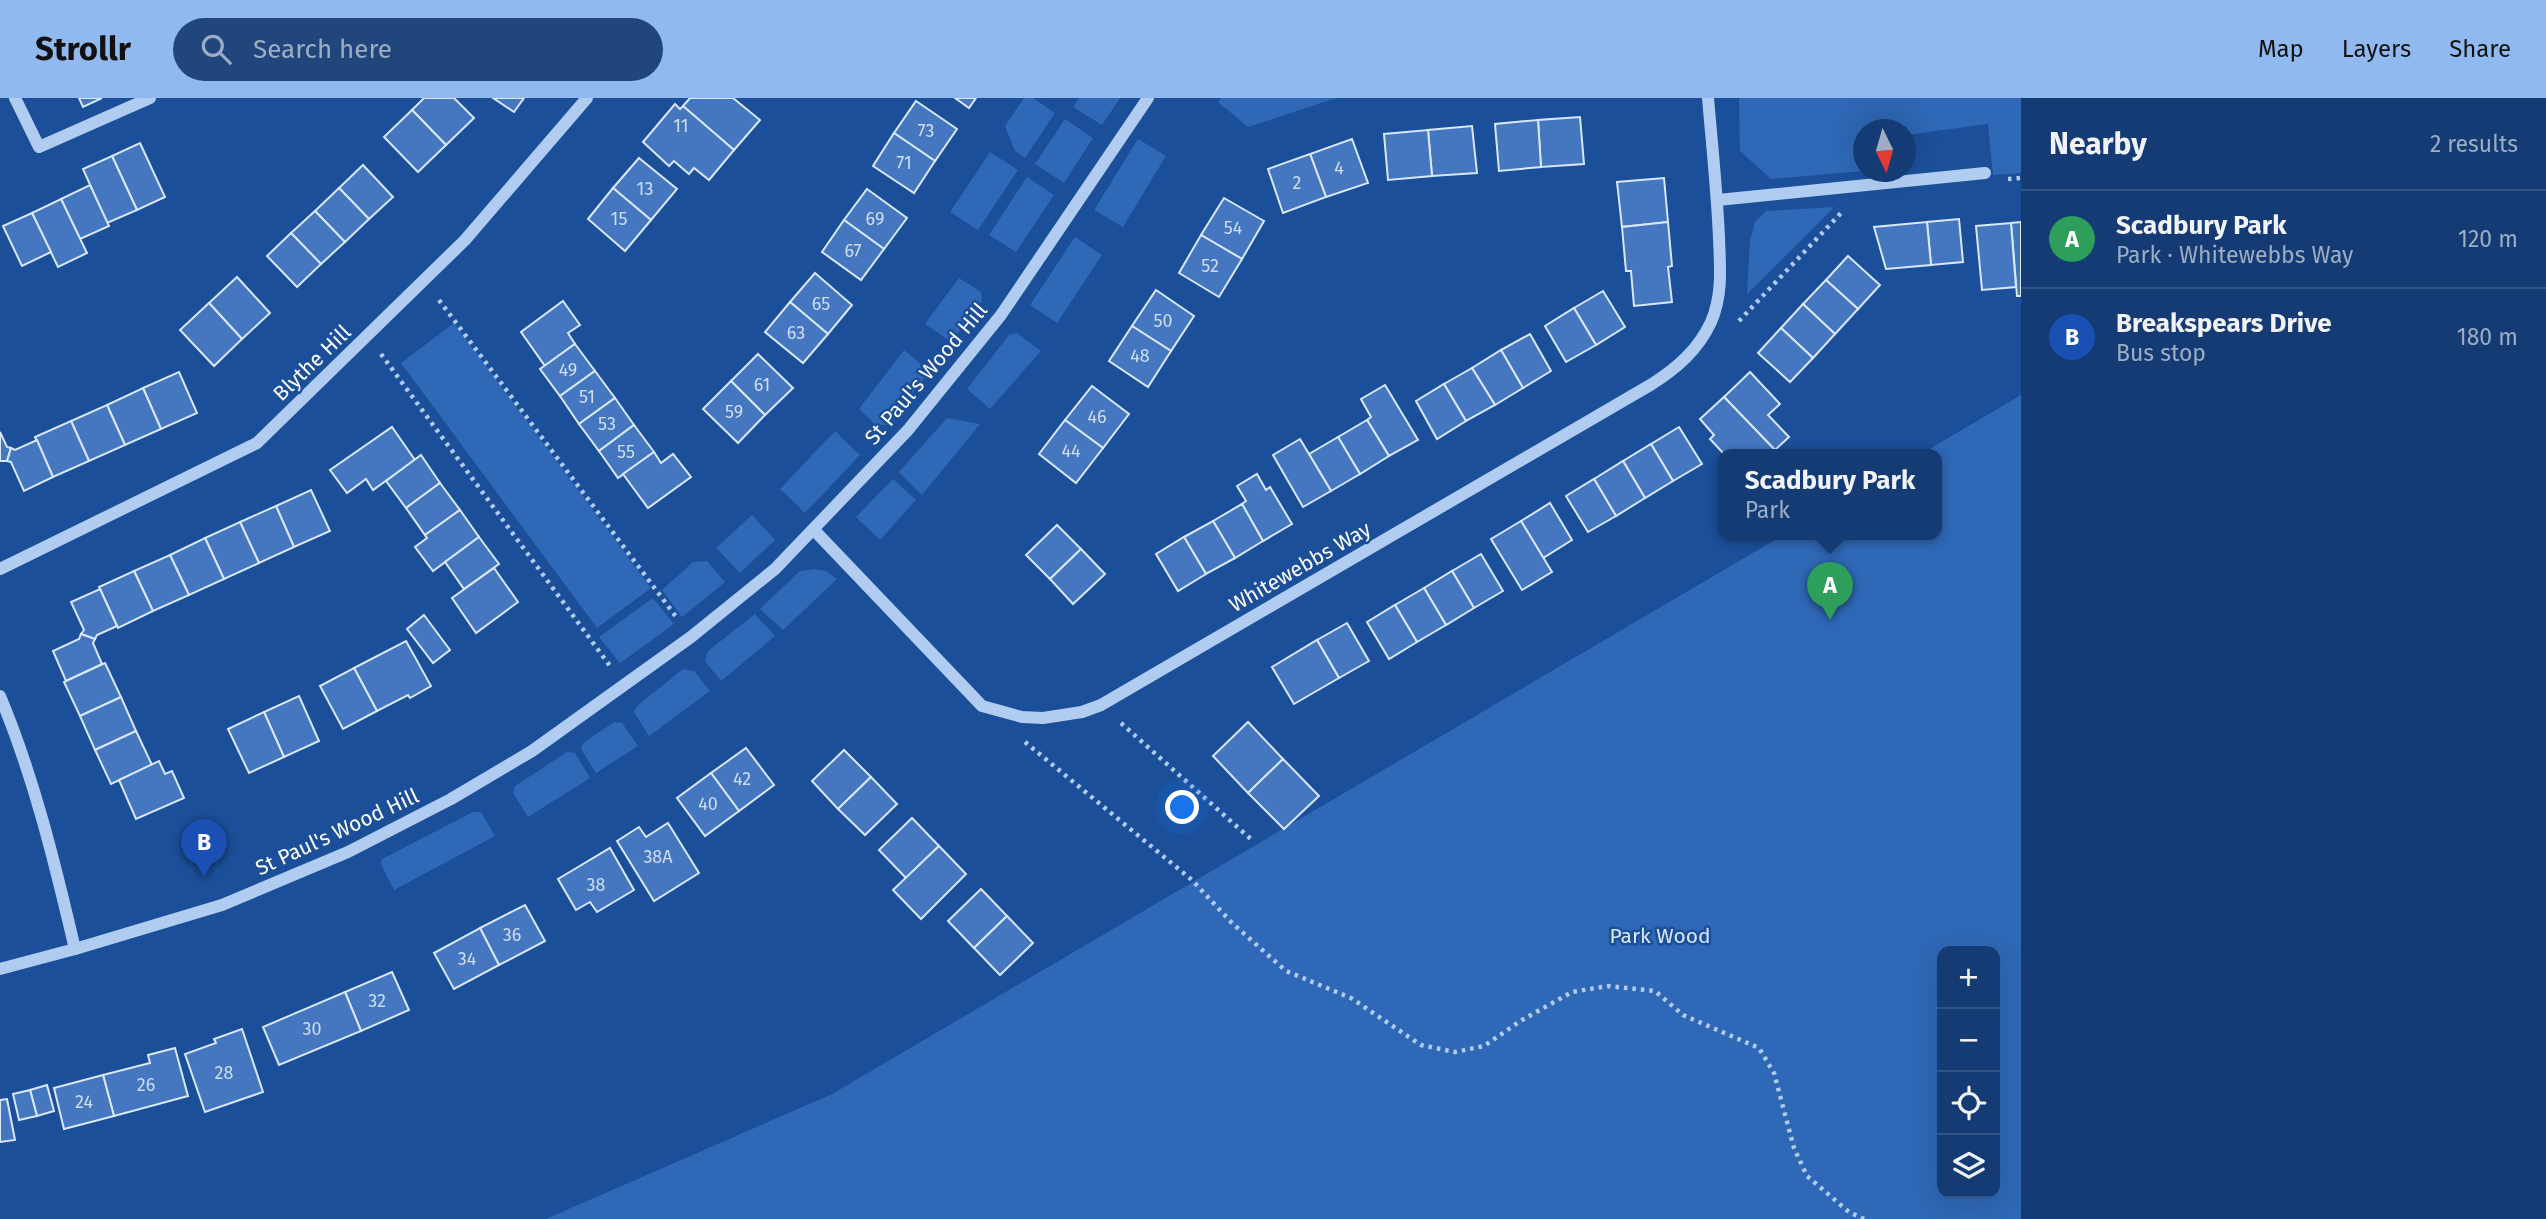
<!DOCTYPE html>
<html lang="en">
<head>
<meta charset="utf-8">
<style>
  body { margin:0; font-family:"Fira Sans",sans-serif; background:#21467b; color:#f1f3f6 }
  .controls { position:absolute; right:21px; bottom:21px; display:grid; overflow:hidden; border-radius:14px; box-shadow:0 7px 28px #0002 }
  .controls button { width:63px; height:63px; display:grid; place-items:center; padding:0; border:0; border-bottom:2px solid #335585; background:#143b73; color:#f1f3f6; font:35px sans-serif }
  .compass { position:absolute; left:1853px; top:21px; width:63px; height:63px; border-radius:50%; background:#143b73; box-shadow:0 7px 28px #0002; rotate:175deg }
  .you { position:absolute; left:1183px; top:710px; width:24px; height:24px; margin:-18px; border:5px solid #fff; border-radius:50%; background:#1a73e8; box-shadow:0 0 0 10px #1a73e833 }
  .badge { display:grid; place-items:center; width:46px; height:46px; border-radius:50%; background:#90b9f0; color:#fff; font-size:23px; font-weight:700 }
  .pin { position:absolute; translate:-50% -58px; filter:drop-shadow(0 2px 4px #0008) }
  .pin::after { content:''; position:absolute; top:37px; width:24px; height:21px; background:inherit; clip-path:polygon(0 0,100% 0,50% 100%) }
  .popup { position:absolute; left:1718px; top:351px; width:224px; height:91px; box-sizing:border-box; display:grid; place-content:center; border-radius:14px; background:#143b73; filter:drop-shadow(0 2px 5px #0005); font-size:23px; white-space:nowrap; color:#9dadc4 }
  .popup b { font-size:26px; color:#f1f3f6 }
  .popup::after { content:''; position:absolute; left:50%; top:100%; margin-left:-14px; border:14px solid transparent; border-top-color:#143b73 }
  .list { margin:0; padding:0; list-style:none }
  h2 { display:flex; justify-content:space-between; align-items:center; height:91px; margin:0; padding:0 28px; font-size:30px }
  h2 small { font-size:23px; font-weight:400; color:#9dadc4 }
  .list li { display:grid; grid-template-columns:46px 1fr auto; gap:21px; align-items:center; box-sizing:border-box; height:98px; padding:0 28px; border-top:2px solid #335585 }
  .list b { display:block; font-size:26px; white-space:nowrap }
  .list p { margin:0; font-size:23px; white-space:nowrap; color:#9dadc4 }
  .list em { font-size:23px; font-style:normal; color:#9dadc4 }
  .icon { flex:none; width:38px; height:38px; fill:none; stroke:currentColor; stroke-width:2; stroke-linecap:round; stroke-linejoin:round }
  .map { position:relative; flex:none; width:2021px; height:1121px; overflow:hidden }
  header { display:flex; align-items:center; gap:42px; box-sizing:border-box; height:98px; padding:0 35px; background:#90b9f0; color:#111 }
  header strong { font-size:33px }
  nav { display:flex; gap:38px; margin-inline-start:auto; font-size:24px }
  .search { width:490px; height:63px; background:#21467b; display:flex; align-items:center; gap:18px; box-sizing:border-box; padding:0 24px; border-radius:38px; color:#9dadc4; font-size:26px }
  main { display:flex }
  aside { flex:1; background:#143b73 }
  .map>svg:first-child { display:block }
  .green { fill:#2f68b6; fill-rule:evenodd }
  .building { fill:#4477c0; stroke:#d8e7fb; stroke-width:2 }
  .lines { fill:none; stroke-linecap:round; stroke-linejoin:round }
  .path { stroke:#b1ccf1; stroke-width:4.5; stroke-dasharray:3.5 5; stroke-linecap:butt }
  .minor { stroke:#b1ccf1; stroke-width:12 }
  .labels { text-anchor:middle; stroke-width:5; stroke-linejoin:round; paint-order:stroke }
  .number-label { font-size:18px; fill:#d0ddef }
  .street-label { font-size:21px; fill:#fff; stroke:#1b4f99 }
  .park-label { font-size:21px; fill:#d8e7fb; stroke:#1b4f99 }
</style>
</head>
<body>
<header>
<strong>Strollr</strong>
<div class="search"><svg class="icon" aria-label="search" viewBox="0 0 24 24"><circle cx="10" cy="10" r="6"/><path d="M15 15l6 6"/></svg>Search here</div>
<nav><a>Map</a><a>Layers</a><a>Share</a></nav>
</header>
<main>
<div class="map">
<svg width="2021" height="1121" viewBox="0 0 2021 1121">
  <rect width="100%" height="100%" fill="#1b4f99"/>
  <g class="green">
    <polygon points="1024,0 1033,0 1055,15 1025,60 1015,53 1005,28"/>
    <polygon points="1079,0 1120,0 1102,27 1073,9"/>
    <polygon points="1221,0 1337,0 1248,29 1218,4"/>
    <polygon points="1739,0 2021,0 2021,75 1993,77 1988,26 1906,37 1906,32 1864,32 1863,73 1771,81 1740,53"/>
    <polygon points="1065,21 1093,40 1064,85 1035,66"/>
    <polygon points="1138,41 1166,58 1123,129 1094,112"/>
    <polygon points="990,54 1018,72 978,132 950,114"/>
    <polygon points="1027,79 1054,97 1016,154 989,137"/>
    <polygon points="1834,109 1747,196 1750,142 1755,124 1766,113"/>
    <polygon points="1075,139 1102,157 1057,225 1030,207"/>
    <polygon points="959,180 981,194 982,203 951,244 925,226"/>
    <polygon points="454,225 651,490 597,530 401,265"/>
    <polygon points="1017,235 1041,253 990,311 967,291 1009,237"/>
    <polygon points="904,252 927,271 927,277 887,327 876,327 859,311"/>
    <path d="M 2021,297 L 2021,1121 L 546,1121 L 832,996 L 1785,436 L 1937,436 L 1937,356 L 1921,356 ZM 1942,853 L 1995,853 L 1995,1095 L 1942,1095 Z"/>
    <polygon points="947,320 980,326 922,397 899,374"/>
    <polygon points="835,333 860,357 805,415 780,391"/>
    <polygon points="893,381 916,402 880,442 856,419"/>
    <polygon points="752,417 775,442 740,475 716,450"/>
    <polygon points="707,463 725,484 682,519 662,492 693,464"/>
    <polygon points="815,471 826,473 837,481 783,532 760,511 800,473"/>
    <polygon points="653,500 674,526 620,565 599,539"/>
    <polygon points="755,516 775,538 721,583 705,563 708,553"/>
    <polygon points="683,571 694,573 710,593 649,638 634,614 637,608"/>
    <polygon points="614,624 622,625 638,648 596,675 581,651 583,645"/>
    <polygon points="567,654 575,655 590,680 528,719 513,695 515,688"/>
    <polygon points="473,714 481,714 495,738 394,792 381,766 382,761"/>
  </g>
  <g class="building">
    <polygon points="79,0 102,0 83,9"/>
    <polygon points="424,0 454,0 474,20 446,47 412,12"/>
    <polygon points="493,0 524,0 514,14"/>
    <polygon points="690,0 733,0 760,22 734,52 683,8"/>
    <polygon points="955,0 976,0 969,10"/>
    <polygon points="916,3 957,31 935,63 894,35"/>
    <polygon points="675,6 680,11 683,8 734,52 709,82 694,70 689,76 674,63 669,68 643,44"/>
    <polygon points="412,12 446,47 418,74 384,39"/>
    <polygon points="1580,19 1584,66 1541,69 1538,22"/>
    <polygon points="1538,22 1541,69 1499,73 1495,26"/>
    <polygon points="1472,28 1477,75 1432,78 1428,32"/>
    <polygon points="1428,32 1432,78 1388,82 1384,36"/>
    <polygon points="894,35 935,63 914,95 873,68"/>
    <polygon points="1352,41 1368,85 1326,99 1310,56"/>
    <polygon points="140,45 165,99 137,112 112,58"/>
    <polygon points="1310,56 1326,99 1283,115 1268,71"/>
    <polygon points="112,58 137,112 107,125 83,71"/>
    <polygon points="639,60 677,91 651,122 613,90"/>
    <polygon points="363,67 393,99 369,121 339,90"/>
    <polygon points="1664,80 1668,124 1622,129 1617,84"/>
    <polygon points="90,87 109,128 80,141 61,101"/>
    <polygon points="339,90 369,121 345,144 315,113"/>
    <polygon points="613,90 651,122 625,153 588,121"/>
    <polygon points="867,91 907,120 884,151 844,122"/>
    <polygon points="1224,100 1264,123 1242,161 1201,137"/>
    <polygon points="61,101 87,155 58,169 32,115"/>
    <polygon points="315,113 345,144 321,166 291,135"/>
    <polygon points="32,115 51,154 22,168 3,128"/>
    <polygon points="1959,121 1963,164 1931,167 1927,124"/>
    <polygon points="844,122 884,151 861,182 822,154"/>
    <polygon points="1668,124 1672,168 1668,169 1672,204 1634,208 1631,173 1626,173 1622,129"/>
    <polygon points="1927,124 1931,167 1886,171 1874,129"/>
    <polygon points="2021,124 2021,198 2017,198 2011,125"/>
    <polygon points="2011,125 2016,189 1982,192 1976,128"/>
    <polygon points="291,135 321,166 297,189 267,158"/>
    <polygon points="1201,137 1242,161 1219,199 1179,175"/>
    <polygon points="1848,158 1880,187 1858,211 1826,182"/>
    <polygon points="815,175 852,207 828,236 790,204"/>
    <polygon points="237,179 270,215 242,241 209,205"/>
    <polygon points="1826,182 1858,211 1835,236 1803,206"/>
    <polygon points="1156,192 1194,218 1171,253 1132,228"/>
    <polygon points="1603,193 1625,229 1596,247 1574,210"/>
    <polygon points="563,203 580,227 568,235 575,246 545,268 521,234"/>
    <polygon points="790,204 828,236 803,265 765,234"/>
    <polygon points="209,205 242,241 214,268 180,232"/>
    <polygon points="1803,206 1835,236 1813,260 1781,230"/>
    <polygon points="1574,210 1596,247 1566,264 1545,228"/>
    <polygon points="1132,228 1171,253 1148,289 1109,263"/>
    <polygon points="1781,230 1813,260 1790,284 1758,255"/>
    <polygon points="1530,236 1551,273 1523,290 1501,252"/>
    <polygon points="575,246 595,273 560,298 540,271"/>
    <polygon points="1501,252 1523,290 1495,307 1472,270"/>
    <polygon points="758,256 793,290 765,317 731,283"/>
    <polygon points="1472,270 1495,307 1466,323 1444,286"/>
    <polygon points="595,273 615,300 579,326 560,298"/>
    <polygon points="179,274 197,315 161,331 143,290"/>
    <polygon points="1750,274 1780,306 1768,317 1789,339 1775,352 1724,299"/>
    <polygon points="731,283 765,317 738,345 703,311"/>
    <polygon points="1444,286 1466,323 1437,341 1416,303"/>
    <polygon points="1385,287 1418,342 1389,358 1367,322 1371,319 1361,301"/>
    <polygon points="1092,288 1129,316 1103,350 1065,322"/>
    <polygon points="143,290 161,331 125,347 107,307"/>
    <polygon points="1724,299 1775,352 1771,356 1724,356 1710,341 1714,337 1700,321"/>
    <polygon points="615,300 634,327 599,353 579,326"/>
    <polygon points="107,307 125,347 89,363 71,323"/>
    <polygon points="1065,322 1103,350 1076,385 1039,356"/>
    <polygon points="1367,322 1389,358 1360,376 1338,339"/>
    <polygon points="71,323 89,363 53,379 35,339"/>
    <polygon points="634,327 654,354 618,380 599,353"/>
    <polygon points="392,329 415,362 373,392 366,381 347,395 330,372"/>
    <polygon points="1679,329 1702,366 1673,383 1651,346"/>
    <polygon points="0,334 7,349 11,350 7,363 0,363"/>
    <polygon points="1338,339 1360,376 1331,393 1309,356"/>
    <polygon points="1300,341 1331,393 1303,409 1273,357"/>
    <polygon points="37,342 53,379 24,393 11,364 7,363 11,350 15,352"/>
    <polygon points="1651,346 1673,383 1645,400 1623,363"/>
    <polygon points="654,354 661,365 673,356 691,379 648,410 623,376"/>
    <polygon points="421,357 440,385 406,410 386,383"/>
    <polygon points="1623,363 1645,400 1616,418 1594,381"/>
    <polygon points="1257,376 1266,392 1270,389 1292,426 1263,443 1242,406 1246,403 1237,388"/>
    <polygon points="1594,381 1616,418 1588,434 1566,398"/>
    <polygon points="440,385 460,412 425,437 406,410"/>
    <polygon points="311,392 330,433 294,449 276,408"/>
    <polygon points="1550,405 1572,442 1543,460 1521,423"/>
    <polygon points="1242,406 1263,443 1235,460 1213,423"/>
    <polygon points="276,408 294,449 259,465 240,424"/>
    <polygon points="460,412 479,439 433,473 415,449 427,440 425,437"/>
    <polygon points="1213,423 1235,460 1206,476 1184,439"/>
    <polygon points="1521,423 1552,474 1522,492 1491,441"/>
    <polygon points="240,424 259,465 224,481 205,440"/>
    <polygon points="1057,427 1081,451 1050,481 1026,457"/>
    <polygon points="479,439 499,466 464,491 445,464"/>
    <polygon points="1184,439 1206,476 1178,493 1156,456"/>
    <polygon points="205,440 224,481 189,497 170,457"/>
    <polygon points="1081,451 1105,476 1073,506 1050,481"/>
    <polygon points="1481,456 1503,493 1474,510 1452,473"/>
    <polygon points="170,457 189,497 153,513 134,473"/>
    <polygon points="494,470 518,504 476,535 452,500"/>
    <polygon points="134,473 153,513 118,530 99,489"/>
    <polygon points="1452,473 1474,510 1446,527 1424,490"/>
    <polygon points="1424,490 1446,527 1417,544 1395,507"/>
    <polygon points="100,491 117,528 97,537 95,541 81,536 84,532 71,504"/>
    <polygon points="1395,507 1417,544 1389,561 1367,524"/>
    <polygon points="424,517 450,552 433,565 407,531"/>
    <polygon points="1347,525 1369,563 1339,580 1317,542"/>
    <polygon points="81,536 95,541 93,545 102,566 66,583 53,553 79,541"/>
    <polygon points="1317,542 1339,580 1294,606 1272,569"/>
    <polygon points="406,543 431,588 410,600 408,597 377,613 354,570"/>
    <polygon points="105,565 121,599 80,618 64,584"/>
    <polygon points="354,570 377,613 343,631 320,588"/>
    <polygon points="299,598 319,643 284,659 264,614"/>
    <polygon points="121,599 136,633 95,652 80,618"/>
    <polygon points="264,614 284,659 249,675 228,631"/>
    <polygon points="1248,624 1283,661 1248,695 1213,658"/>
    <polygon points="136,633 152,667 111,686 95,652"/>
    <polygon points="746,650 774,687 739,713 711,675"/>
    <polygon points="844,652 871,679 838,711 812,683"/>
    <polygon points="1283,661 1319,698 1284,731 1248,695"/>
    <polygon points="159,663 165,676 172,673 184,700 136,721 119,682"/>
    <polygon points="711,675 739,713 705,738 677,700"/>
    <polygon points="871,679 897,706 865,737 838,711"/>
    <polygon points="912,720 939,748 906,780 879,752"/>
    <polygon points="668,725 699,775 654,803 617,743 639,729 646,739"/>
    <polygon points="939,748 966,776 921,821 893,792"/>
    <polygon points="610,750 634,792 597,814 590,804 576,812 558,781"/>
    <polygon points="981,791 1007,818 974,850 948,823"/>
    <polygon points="525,807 545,843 499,867 480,830"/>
    <polygon points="1007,818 1033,845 1000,877 974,850"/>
    <polygon points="480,830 499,867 454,891 434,855"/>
    <polygon points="392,874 409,912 361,933 345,894"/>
    <polygon points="345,894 361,933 279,967 263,929"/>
    <polygon points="242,931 263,994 205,1014 185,956 216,945 214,941"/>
    <polygon points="175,950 188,998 114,1018 103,977 150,965 148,957"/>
    <polygon points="103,977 114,1018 64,1031 54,990"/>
    <polygon points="47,987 54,1013 37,1018 30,992"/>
    <polygon points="30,992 37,1018 19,1022 13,996"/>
    <polygon points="7,1001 15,1042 0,1044 0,1002"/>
  </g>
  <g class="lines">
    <g class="path">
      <polyline points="2008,81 2021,80"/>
      <polyline points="439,202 677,520"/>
      <polyline points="1739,223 1841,115"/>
      <polyline points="381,256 610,568"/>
      <polyline points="1121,625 1253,743"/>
      <polyline points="1025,644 1192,782 1232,825 1286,873 1351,900 1421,947 1455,954 1484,948 1522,922 1572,894 1608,888 1655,893 1683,917 1759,950 1774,975 1794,1050 1807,1078 1849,1114 1864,1121"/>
    </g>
    <g class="minor">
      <polyline points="15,0 39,49 150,0"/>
      <polyline points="1718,102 1985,75"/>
      <path d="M 814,432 L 982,608 L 1022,619 L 1043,620 L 1082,614 L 1101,607 L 1652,286 C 1677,270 1698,252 1711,224 C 1723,197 1720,168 1719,140 C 1717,93 1712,47 1708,0"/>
      <polyline points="0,471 257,345 465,142 587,0"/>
      <path d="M 0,598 C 34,679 55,766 75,851"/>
      <polyline points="0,871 75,851 222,807 348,754 451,701 532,653 691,539 775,471 908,332 1001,217 1148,0"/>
    </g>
  </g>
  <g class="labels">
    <g class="number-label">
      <text x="681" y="34">11</text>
      <text x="926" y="39">73</text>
      <text x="904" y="71">71</text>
      <text x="1339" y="76">4</text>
      <text x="1297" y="91">2</text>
      <text x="645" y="97">13</text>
      <text x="619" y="127">15</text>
      <text x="875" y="127">69</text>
      <text x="1233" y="136">54</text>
      <text x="853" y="159">67</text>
      <text x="1210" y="174">52</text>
      <text x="821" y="212">65</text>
      <text x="1163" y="229">50</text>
      <text x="796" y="241">63</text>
      <text x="1140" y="264">48</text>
      <text x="568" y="278">49</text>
      <text x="762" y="293">61</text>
      <text x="587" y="305">51</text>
      <text x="734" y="320">59</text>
      <text x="1097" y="325">46</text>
      <text x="607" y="332">53</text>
      <text x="1071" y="359">44</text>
      <text x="626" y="360">55</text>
      <text x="742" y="687">42</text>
      <text x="708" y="712">40</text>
      <text x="658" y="765">38A</text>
      <text x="596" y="793">38</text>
      <text x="512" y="843">36</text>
      <text x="467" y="867">34</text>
      <text x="377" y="909">32</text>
      <text x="312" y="937">30</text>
      <text x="224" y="981">28</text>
      <text x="146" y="993">26</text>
      <text x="84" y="1010">24</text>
    </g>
    <g class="street-label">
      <text transform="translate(312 265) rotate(-44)" y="7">Blythe Hill</text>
      <text transform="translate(926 276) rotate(-50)" y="7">St Paul's Wood Hill</text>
      <text transform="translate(1300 469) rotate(-30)" y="7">Whitewebbs Way</text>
      <text transform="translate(337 734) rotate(-25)" y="7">St Paul's Wood Hill</text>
    </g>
    <g class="park-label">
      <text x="1660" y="845">Park Wood</text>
    </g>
  </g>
</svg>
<div class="controls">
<button>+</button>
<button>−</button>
<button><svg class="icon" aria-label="locate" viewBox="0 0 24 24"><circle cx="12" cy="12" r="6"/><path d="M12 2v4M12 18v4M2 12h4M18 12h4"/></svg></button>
<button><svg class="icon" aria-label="layers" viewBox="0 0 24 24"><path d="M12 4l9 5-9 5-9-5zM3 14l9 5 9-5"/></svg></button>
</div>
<svg class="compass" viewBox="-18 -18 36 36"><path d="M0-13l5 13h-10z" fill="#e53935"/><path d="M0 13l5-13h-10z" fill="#9dadc4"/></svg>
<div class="you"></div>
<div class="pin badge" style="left:1830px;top:522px;background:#2e9e5b">A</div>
<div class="popup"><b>Scadbury Park</b>Park</div>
<div class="pin badge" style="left:204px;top:779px;background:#1a4fb4">B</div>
</div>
<aside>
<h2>Nearby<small>2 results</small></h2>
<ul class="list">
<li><span class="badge" style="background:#2e9e5b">A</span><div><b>Scadbury Park</b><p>Park · Whitewebbs Way</p></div><em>120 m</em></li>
<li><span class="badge" style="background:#1a4fb4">B</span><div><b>Breakspears Drive</b><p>Bus stop</p></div><em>180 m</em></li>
</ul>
</aside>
</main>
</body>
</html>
